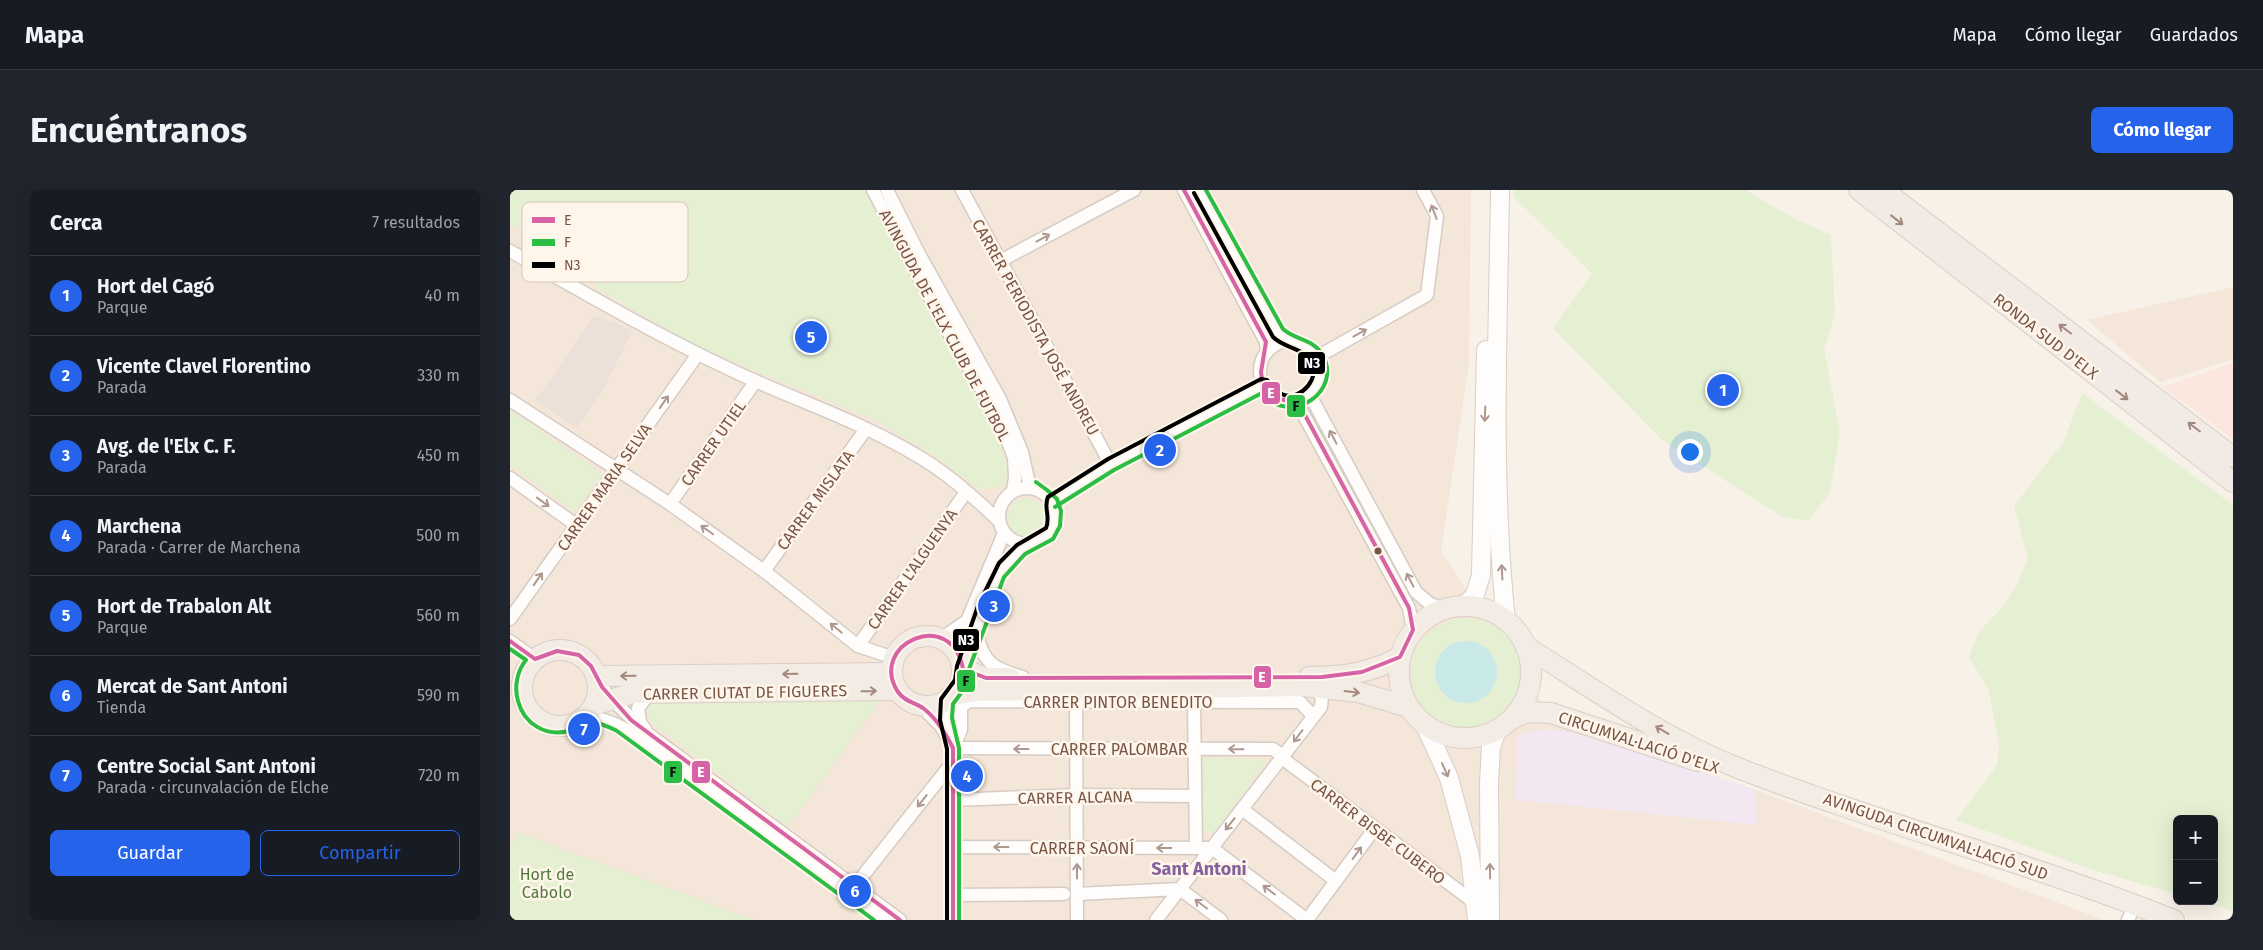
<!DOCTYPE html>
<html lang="es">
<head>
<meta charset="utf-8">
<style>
  body { margin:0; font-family:"Fira Sans",sans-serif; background:#20242c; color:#f1f3f6 }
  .controls { position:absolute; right:15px; bottom:15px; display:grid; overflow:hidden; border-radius:8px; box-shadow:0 5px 20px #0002 }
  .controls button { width:45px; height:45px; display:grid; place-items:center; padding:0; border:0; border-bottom:1px solid #363941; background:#171b24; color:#f1f3f6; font:25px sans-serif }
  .you { position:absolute; left:1179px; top:261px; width:18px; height:18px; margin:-12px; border:4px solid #fff; border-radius:50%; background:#1a73e8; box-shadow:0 0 0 8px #1a73e833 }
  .badge { display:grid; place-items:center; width:32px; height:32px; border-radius:50%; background:#2563eb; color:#fff; font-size:16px; font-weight:700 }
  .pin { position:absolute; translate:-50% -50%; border:2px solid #fff; box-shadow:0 1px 5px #0006 }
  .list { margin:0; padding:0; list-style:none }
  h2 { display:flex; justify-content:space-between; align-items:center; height:65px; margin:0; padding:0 20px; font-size:21px }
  h2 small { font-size:16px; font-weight:400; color:#9ea1a6 }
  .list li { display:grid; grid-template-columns:32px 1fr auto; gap:15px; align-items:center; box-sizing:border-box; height:80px; padding:0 20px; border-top:1px solid #363941 }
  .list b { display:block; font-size:19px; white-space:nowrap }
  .list p { margin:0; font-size:16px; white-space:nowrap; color:#9ea1a6 }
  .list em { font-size:16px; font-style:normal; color:#9ea1a6 }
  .actions { display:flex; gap:10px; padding:15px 20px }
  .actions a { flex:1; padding:11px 0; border:1px solid #2563eb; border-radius:8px; text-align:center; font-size:18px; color:#2563eb }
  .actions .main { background:#2563eb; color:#fff }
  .map { position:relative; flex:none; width:1723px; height:730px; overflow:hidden; border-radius:8px }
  header { display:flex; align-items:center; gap:30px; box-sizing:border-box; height:70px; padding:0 25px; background:#171b24; border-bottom:1px solid #363941 }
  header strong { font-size:24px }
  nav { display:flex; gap:28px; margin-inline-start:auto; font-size:18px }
  .intro { display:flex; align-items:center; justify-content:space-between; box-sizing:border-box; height:120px; padding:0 30px }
  h1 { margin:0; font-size:35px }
  .button { padding:12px 22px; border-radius:8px; background:#2563eb; color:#fff; font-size:18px; font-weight:700 }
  main { display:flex; gap:30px; padding:0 30px }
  aside { flex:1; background:#171b24; border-radius:8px; box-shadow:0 5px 20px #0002 }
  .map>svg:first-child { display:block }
  .residential { fill:#f4e6d8 }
  .commercial { fill:#fce7de }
  .industrial { fill:#ebe1d9 }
  .education { fill:#f3e7f2 }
  .green { fill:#e5efd1; fill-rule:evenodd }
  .water { fill:#c9e9e9 }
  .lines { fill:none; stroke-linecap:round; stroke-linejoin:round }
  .minor-casing { stroke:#d6ccc5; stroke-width:15 }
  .secondary-casing { stroke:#d8cec6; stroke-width:20 }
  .primary-casing { stroke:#dacec8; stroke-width:22 }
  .trunk-casing { stroke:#dacec8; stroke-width:22 }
  .minor { stroke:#fefdfc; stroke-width:12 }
  .secondary { stroke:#fefdfc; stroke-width:18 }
  .primary { stroke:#f3ece4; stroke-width:20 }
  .trunk { stroke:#f2eae4; stroke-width:20 }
  .bus-1-casing { stroke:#fff6eb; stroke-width:8 }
  .bus-2-casing { stroke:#fff6eb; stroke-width:8 }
  .bus-3-casing { stroke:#fff6eb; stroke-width:8 }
  .bus-1 { stroke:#d663a6; stroke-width:4 }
  .bus-2 { stroke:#2cbd45; stroke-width:4 }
  .bus-3 { stroke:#000; stroke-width:4 }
  .oneway { stroke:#ae988f }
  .oneway2 { stroke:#a3897d }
  .oneway3 { stroke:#a48a7d }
  .bus-dot { fill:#795546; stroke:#fff6eb; stroke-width:2 }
  .labels { text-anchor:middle; stroke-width:5; stroke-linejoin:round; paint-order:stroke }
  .street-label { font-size:16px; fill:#795546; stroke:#fff6eb }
  .park-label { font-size:16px; fill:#517a3b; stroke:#fff6eb }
  .neighbourhood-label { font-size:18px; font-weight:bold; fill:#85619d; stroke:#fff6eb }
  .key { fill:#fff6eb; stroke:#d7c6ba; stroke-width:1 }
  .key-label { font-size:14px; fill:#795546 }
  .line-badge { stroke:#fff6eb; stroke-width:2 }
  .badge-label { font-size:14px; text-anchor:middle; font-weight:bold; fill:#fff }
  .pale-badge-label { font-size:14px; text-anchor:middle; font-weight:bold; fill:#111 }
</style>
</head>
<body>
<header>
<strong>Mapa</strong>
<nav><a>Mapa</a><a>Cómo llegar</a><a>Guardados</a></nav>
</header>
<div class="intro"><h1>Encuéntranos</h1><a class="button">Cómo llegar</a></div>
<main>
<aside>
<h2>Cerca<small>7 resultados</small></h2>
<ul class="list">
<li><span class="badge">1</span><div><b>Hort del Cagó</b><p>Parque</p></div><em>40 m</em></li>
<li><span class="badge">2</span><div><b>Vicente Clavel Florentino</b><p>Parada</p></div><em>330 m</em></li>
<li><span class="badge">3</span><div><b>Avg. de l'Elx C. F.</b><p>Parada</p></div><em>450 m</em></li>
<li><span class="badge">4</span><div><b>Marchena</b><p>Parada · Carrer de Marchena</p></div><em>500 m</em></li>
<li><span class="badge">5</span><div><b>Hort de Trabalon Alt</b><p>Parque</p></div><em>560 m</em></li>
<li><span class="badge">6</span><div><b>Mercat de Sant Antoni</b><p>Tienda</p></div><em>590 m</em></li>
<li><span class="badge">7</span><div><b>Centre Social Sant Antoni</b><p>Parada · circunvalación de Elche</p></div><em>720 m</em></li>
</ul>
<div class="actions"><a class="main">Guardar</a><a>Compartir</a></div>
</aside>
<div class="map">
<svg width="1723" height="730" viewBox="0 0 1723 730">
  <rect width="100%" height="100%" fill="#f8f1e8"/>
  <g class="residential">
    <polygon points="0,0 961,0 959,173 931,361 1047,535 1246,600 1594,730 0,730"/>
    <polygon points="1723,97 1723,169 1650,192 1577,130"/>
  </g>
  <polygon class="commercial" points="1723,173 1723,249 1652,197"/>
  <polygon class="industrial" points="84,126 123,140 94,198 66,238 26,210"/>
  <polygon class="education" points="1039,539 1063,543 1151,568 1246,600 1247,635 1006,610 1007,547 1016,543"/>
  <g class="green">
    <polygon points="0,0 356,0 426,136 485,235 497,278 495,296 470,300 425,266 368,231 187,157 87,98 80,77 0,34"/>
    <polygon points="1004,0 1236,0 1281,27 1321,45 1325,125 1314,159 1330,242 1320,303 1298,331 1271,326 1152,250 1043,138 1082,84 1004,7"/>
    <polygon points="1572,203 1723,315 1723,721 1691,711 1704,711 1704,629 1667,629 1667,704 1580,679 1446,630 1487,575 1489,556 1479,500 1459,467 1469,442 1493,416 1507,395 1518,368 1504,316 1554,251"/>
    <polygon points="0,220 93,284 65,322 0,275"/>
    <circle cx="517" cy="327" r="19"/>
    <path d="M 951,428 C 957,428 964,428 970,430 C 998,436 1018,471 1008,498 C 993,537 947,551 916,520 C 897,501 896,462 917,444 C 928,435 938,431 951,428 ZM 956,450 L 971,454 L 983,465 L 948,513 L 935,506 L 926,493 Z"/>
    <polygon points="371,508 278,637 140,531 136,517 146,509"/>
    <polygon points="689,567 757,570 705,642 691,642"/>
    <polygon points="9,643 244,730 0,730 0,656"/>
  </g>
  <circle class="water" cx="956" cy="482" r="31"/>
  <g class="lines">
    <defs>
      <g id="minor">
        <polyline points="363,0 432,131 492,235 504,268 505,288 503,301"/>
        <polyline points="377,0 408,62 490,209 512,262 518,289 523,298"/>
        <polyline points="452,0 601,275"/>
        <polyline points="674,0 756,152 757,162"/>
        <polyline points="689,0 768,143 775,151"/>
        <path d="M 0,61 C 71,101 143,143 217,178 C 279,208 346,229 406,265 C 435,281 465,308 489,331"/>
        <polyline points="490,71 624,0"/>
        <circle cx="780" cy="181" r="30"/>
        <polyline points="807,167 917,105 927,26 913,0"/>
        <polyline points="803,202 802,209 906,402 920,414 936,419"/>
        <polyline points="0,210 160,314 254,381 348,456 384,468"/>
        <polyline points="786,211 899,418 903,440"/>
        <polyline points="0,288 66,335"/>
        <circle cx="517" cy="326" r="28"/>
        <polyline points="542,312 601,275 753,195"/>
        <polyline points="160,314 245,192"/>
        <polyline points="254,381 356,239"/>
        <polyline points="0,429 188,164"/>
        <path d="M 467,443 C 472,474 487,480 513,487"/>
        <polyline points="432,448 457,431 494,343"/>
        <polyline points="0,451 25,469"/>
        <polyline points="348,456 456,302"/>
        <polyline points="453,478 488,384 503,366 518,354"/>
        <polyline points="87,490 100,508 137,543 390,730"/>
        <polyline points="437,511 436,529 439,546"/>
        <polyline points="566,512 567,730"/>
        <polyline points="684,512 686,658"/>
        <polyline points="411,516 431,536 443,558 443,730"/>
        <path d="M 75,527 C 93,528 105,533 120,542 L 375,730"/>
        <polyline points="135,539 130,532 128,518 140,503"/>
        <polyline points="443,558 451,540 451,517 459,511 790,512 803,526"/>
        <polyline points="443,558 763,559 773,566"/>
        <polyline points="772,568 965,713"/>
        <polyline points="444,610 566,605 685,606"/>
        <polyline points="732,619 826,691"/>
        <polyline points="442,657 702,658 797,730"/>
        <polyline points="340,702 442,573"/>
        <polyline points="567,704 670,699 711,730"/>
        <polyline points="442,705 554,704"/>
        <polyline points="646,730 811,517 812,507 806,500 801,499"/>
        <polyline points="797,730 865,638"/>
        <polyline points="1618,730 1625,715"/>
      </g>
      <g id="secondary">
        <path d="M 990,0 C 988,143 981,288 996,431"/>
        <polyline points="954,416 965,405 971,385 976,160"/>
        <polyline points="915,535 939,588 960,666 967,730"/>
        <polyline points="980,730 979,593 981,557 987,540"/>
      </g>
      <g id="primary">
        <circle cx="955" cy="482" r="66"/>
        <circle cx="417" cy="481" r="35"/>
        <path d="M 1015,456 C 1084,499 1152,548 1228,578 C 1371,634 1521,673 1664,730"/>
        <circle cx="50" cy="498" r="38"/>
        <polyline points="453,479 476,488 500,488"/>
        <polyline points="86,486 382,483"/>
        <path d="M 799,487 C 831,487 861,483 890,467"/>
        <polyline points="443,505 466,501 793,496 848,502 898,517"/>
        <polyline points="84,515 123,503 387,500"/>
        <polyline points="1003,528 1017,522 1041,523 1187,571"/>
      </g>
      <g id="trunk">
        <polyline points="1349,0 1723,292"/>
        <polyline points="1373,0 1723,267"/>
      </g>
    </defs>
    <use href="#minor" class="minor-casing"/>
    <use href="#secondary" class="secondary-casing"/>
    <use href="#primary" class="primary-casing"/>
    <use href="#trunk" class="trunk-casing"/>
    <use href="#minor" class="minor"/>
    <use href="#secondary" class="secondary"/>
    <use href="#primary" class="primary"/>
    <use href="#trunk" class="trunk"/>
    <defs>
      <g id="bus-1">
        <polyline points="0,451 25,469 47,461 69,465 81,476 92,497 121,530 390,730"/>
        <path d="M 443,730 L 443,558 C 436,544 426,528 413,518 C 404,512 395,512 388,502 C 357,454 442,416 453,479 L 476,488 L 812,487 L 852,482 L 890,467 L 903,440 L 899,418 L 789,214 L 767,208 L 753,196 L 751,182 L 756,152 L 674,0"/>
      </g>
      <g id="bus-2">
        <path d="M 545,317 L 604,280 L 752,203 C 781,238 834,200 812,164 C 803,149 785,150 773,139 L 696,0"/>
        <path d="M 0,459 L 16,470 C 7,481 4,497 8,511 C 14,534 36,547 59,541 C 67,539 74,533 81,533 C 90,532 99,537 107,541 L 364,730"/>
        <polyline points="449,730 449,558 442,528 443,514 454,499 459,479 494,387 515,364 543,349 550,336 551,321 547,309 537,300 526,292"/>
      </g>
      <path id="bus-3" d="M 437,730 L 437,559 L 430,530 L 431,509 L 445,490 L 447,476 L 468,416 L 489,373 L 507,355 L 536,338 C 541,327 533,317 538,307 L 598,269 L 751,189 L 757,190 C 762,195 766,202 774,205 C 792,210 811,187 801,171 C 793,158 774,158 763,147 L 684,3"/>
    </defs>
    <use href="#bus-1" class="bus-1-casing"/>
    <use href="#bus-2" class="bus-2-casing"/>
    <use href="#bus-3" class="bus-3-casing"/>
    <use href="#bus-1" class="bus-1"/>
    <use href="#bus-2" class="bus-2"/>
    <use href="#bus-3" class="bus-3"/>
  </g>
  <defs><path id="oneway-shaft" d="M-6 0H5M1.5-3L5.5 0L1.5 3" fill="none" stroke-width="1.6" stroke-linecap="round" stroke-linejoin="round" transform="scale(1.25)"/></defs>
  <g class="oneway">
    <use href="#oneway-shaft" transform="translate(924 22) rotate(-111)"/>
    <use href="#oneway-shaft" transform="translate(533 48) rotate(-28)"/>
    <use href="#oneway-shaft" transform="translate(850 143) rotate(-29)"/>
    <use href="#oneway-shaft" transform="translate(154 212) rotate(-55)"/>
    <use href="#oneway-shaft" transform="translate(975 224) rotate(92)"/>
    <use href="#oneway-shaft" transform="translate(823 247) rotate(-118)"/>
    <use href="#oneway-shaft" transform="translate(33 312) rotate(36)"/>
    <use href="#oneway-shaft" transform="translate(197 340) rotate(-145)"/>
    <use href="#oneway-shaft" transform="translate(992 382) rotate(-93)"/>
    <use href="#oneway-shaft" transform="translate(28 389) rotate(-55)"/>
    <use href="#oneway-shaft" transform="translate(900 390) rotate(-118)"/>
    <use href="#oneway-shaft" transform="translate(326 438) rotate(-141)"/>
    <use href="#oneway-shaft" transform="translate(788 546) rotate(127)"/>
    <use href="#oneway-shaft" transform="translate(511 559) rotate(-180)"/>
    <use href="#oneway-shaft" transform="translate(726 559) rotate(-179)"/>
    <use href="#oneway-shaft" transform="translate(935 580) rotate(66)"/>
    <use href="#oneway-shaft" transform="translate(412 611) rotate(128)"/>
    <use href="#oneway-shaft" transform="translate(720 634) rotate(128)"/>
    <use href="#oneway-shaft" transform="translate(491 657) rotate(-180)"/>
    <use href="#oneway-shaft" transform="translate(654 658) rotate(180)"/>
    <use href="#oneway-shaft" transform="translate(847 663) rotate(-54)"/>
    <use href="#oneway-shaft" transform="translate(567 681) rotate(-90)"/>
    <use href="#oneway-shaft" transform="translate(980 681) rotate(-91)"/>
    <use href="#oneway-shaft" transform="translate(759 700) rotate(-143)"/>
    <use href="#oneway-shaft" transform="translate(691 714) rotate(-143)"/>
  </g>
  <g class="oneway2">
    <use href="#oneway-shaft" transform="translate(1387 30) rotate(38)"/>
    <use href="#oneway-shaft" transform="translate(1555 139) rotate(-143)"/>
    <use href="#oneway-shaft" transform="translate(1612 205) rotate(38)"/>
    <use href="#oneway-shaft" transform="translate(1684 237) rotate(-143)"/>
  </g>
  <g class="oneway3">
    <use href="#oneway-shaft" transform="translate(280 484) rotate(179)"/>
    <use href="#oneway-shaft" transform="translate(118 486) rotate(179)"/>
    <use href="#oneway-shaft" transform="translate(359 501) rotate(-1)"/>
    <use href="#oneway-shaft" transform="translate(842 502) rotate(7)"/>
    <use href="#oneway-shaft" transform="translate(1152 540) rotate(-149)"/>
  </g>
  <circle class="bus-dot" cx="868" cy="361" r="4.5"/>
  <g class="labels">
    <g class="street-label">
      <text transform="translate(435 135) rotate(62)" y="6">AVINGUDA DE L'ELX CLUB DE FUTBOL</text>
      <text transform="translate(526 137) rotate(61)" y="6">CARRER PERIODISTA JOSÉ ANDREU</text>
      <text transform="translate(1536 146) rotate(38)" y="6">RONDA SUD D'ELX</text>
      <text transform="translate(203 253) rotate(-55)" y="6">CARRER UTIEL</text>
      <text transform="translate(94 297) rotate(-55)" y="6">CARRER MARIA SELVA</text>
      <text transform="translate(305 310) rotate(-54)" y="6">CARRER MISLATA</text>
      <text transform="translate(402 379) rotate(-55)" y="6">CARRER L'ALGUENYA</text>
      <text transform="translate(235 502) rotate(-1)" y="6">CARRER CIUTAT DE FIGUERES</text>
      <text x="608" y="518">CARRER PINTOR BENEDITO</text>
      <text transform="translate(1129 552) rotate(18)" y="6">CIRCUMVAL·LACIÓ D'ELX</text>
      <text x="609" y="565">CARRER PALOMBAR</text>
      <text transform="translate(565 607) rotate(-1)" y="6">CARRER ALCANA</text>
      <text transform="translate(868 641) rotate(37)" y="6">CARRER BISBE CUBERO</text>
      <text transform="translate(1426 646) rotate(19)" y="6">AVINGUDA CIRCUMVAL·LACIÓ SUD</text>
      <text x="572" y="664">CARRER SAONÍ</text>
    </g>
    <g class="park-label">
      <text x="37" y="690">Hort de<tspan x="37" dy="18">Cabolo</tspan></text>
    </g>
    <g class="neighbourhood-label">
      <text x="689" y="685">Sant Antoni</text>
    </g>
  </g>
  <rect x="12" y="12" width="166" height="80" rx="8" class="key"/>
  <rect x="22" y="27" width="23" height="6" fill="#d663a6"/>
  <rect x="22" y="49" width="23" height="7" fill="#2cbd45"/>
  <rect x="22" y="72" width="23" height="6" fill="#000"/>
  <g class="key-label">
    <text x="54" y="35">E</text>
    <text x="54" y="57">F</text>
    <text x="54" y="80">N3</text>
  </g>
  <g class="line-badge">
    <rect x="787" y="161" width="29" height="24" rx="5" fill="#000"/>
    <rect x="751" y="191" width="20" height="24" rx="5" fill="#d663a6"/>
    <rect x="776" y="204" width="20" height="24" rx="5" fill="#2cbd45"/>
    <rect x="442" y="438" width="28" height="24" rx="5" fill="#000"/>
    <rect x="743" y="475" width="19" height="24" rx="5" fill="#d663a6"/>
    <rect x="446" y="479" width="20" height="24" rx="5" fill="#2cbd45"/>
    <rect x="181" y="570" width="20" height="24" rx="5" fill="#d663a6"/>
    <rect x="153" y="570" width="20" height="24" rx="5" fill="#2cbd45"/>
  </g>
  <g class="badge-label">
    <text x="802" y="178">N3</text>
    <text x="761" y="208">E</text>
    <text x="456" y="455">N3</text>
    <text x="752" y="492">E</text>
    <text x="191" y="587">E</text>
  </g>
  <g class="pale-badge-label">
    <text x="786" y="221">F</text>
    <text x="456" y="496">F</text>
    <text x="163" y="587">F</text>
  </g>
</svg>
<div class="controls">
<button>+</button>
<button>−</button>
</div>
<div class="you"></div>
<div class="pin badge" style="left:1213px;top:200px">1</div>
<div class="pin badge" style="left:650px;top:260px">2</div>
<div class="pin badge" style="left:484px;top:416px">3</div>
<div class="pin badge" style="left:457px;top:586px">4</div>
<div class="pin badge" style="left:301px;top:147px">5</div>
<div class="pin badge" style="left:345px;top:701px">6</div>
<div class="pin badge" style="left:74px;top:539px">7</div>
</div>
</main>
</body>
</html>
